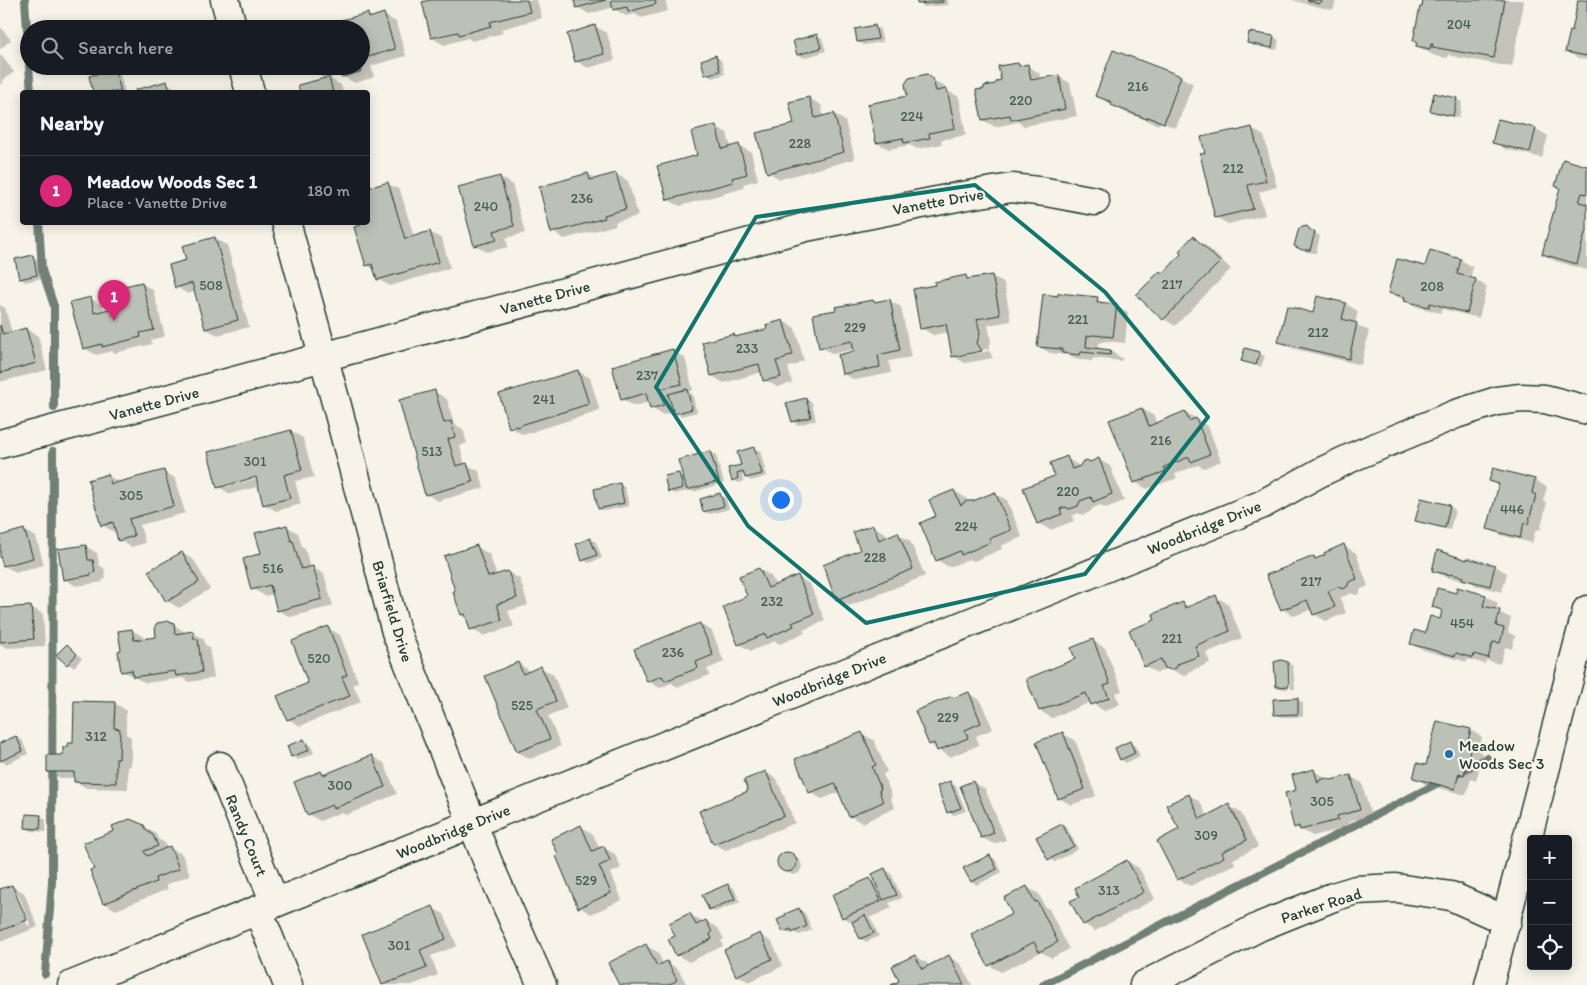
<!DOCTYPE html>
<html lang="en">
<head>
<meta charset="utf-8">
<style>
  body { margin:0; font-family:Itim,sans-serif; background:#242831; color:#f1f3f6 }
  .controls { position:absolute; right:15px; bottom:15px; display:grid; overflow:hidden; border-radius:5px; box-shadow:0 2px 12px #0003 }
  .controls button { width:45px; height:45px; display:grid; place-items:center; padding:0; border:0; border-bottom:1px solid #363941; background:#171b24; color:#f1f3f6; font:25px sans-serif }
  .you { position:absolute; left:780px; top:499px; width:18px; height:18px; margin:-12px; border:4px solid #fff; border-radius:50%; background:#1a73e8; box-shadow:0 0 0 8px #1a73e833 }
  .badge { display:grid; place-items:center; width:32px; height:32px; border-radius:50%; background:#db2777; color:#fff; font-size:16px; font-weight:700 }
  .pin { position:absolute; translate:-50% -41px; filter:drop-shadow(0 1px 2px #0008) }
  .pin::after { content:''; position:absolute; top:26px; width:18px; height:15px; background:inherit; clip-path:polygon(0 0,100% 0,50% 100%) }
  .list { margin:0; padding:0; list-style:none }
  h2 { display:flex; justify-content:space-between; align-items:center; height:65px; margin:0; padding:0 20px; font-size:21px }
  h2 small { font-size:16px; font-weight:400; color:#9ea1a6 }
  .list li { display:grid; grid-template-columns:32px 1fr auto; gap:15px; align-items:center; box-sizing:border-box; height:70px; padding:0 20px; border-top:1px solid #363941 }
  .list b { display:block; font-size:19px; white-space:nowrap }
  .list p { margin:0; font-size:16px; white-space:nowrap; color:#9ea1a6 }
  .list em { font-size:16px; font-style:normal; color:#9ea1a6 }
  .icon { flex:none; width:28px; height:28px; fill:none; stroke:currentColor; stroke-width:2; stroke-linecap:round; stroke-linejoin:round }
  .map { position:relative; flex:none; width:1587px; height:985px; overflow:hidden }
  .search { position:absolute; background:#171b24; box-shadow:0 2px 12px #0003; left:20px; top:20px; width:350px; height:55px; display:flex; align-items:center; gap:12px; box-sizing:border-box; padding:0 18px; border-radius:28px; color:#9ea1a6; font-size:19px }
  .panel { position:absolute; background:#171b24; box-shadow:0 2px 12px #0003; left:20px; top:90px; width:350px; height:135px; border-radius:5px }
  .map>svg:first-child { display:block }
  .shadow { fill:#0003; fill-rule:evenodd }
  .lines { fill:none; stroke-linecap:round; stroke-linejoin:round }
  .stream { stroke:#6f8077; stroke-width:8 }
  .building { fill:#bbc1b6; stroke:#1f3d34 }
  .minor-casing { stroke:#1f3d34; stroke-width:31 }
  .major-casing { stroke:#1f3d34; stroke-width:31 }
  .minor { stroke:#f7f3e8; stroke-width:28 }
  .major { stroke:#f7f3e8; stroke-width:28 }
  .marked { fill:none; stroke:#0f766e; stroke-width:4; stroke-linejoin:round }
  .poi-dot { fill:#1f6fb2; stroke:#f7f3e8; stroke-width:2 }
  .labels { text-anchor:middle; stroke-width:4.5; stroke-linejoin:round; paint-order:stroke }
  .number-label { font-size:14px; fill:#465e54 }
  .street-label { font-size:16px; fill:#1f3d34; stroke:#f7f3e8 }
  .poi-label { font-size:16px; fill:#1f3d34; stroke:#f7f3e8; text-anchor:start }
</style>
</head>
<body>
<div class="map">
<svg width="1587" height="985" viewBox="0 0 1587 985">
  <rect width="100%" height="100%" fill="#f7f3e8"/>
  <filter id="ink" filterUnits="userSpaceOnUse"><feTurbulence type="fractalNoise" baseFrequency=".02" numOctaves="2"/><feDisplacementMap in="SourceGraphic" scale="10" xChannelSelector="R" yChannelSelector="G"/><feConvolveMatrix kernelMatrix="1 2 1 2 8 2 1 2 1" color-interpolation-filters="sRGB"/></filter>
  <g filter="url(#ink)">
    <g class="shadow">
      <path d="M 436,0 L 537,0 L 542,18 L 501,29 L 503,33 L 472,41 L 468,38 L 444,45 L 432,38 ZM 464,29 L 464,31 L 440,37 L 440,35 Z"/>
      <polygon points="575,0 665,0 668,11 641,18 635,14 626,16 614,9 614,7 589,14 577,7"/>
      <polygon points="918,0 948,0 948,5 924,7 919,4"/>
      <polygon points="1291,0 1336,0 1334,8 1332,10"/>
      <polygon points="1424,0 1522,0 1524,1 1512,67 1451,56 1448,54 1448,58 1435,56 1417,46 1418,42 1415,40"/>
      <polygon points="1580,0 1587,0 1587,60 1578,58 1566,51 1573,33"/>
      <polygon points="367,14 374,18 384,15 396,22 406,56 371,66 374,76 372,78 355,83 340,75 329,78 341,85 343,92 301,92 300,86 325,79 313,72 312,66 361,66 361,29 337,28"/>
      <polygon points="0,26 11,40 0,49"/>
      <polygon points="595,26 607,33 615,60 588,68 576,61"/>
      <polygon points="875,26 880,30 883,42 864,45 858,42"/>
      <polygon points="817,35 822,38 826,51 804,58 798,54"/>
      <polygon points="1273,37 1279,40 1277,50 1254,46 1248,43"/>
      <polygon points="1114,51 1181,77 1193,84 1176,128 1160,122 1159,125 1124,112 1097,96"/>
      <polygon points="0,54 14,72 2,81 4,82 0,85"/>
      <polygon points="716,57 721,60 725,74 712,78 707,74"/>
      <polygon points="1018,64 1022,67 1027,66 1039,73 1041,79 1058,76 1070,83 1077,116 1024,126 1018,122 995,127 983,120 995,85 1003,81"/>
      <polygon points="114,70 120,74 125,92 95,92 90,77"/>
      <polygon points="927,76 945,87 946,90 959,97 966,135 941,140 942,144 917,149 910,145 889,149 877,143 909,97"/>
      <polygon points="166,83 178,89 179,92 137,92 137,91"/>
      <polygon points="809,98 821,105 824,117 834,114 845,121 855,159 780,179 768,172 796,124"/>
      <polygon points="1456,99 1462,102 1459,118 1437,114 1432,110"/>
      <polygon points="1499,120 1536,129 1548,136 1542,158 1505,149 1493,142"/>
      <polygon points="715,126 727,133 731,148 739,146 751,152 758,180 743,184 744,188 680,206 668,200 699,156"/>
      <polygon points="1252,129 1264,136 1277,187 1259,192 1265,215 1228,224 1216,217 1237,132"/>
      <polygon points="1587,167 1587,270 1555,261 1543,254"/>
      <polygon points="588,174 597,179 616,174 628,181 638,216 615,222 616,225 564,239 553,232"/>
      <polygon points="500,177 512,184 525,233 506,238 508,247 487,252 475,245"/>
      <polygon points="388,184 400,190 414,237 430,232 442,239 450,268 390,286 378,279 375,270 367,265 368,190"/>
      <polygon points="1307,228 1320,236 1316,253 1308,252 1301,249"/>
      <polygon points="215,238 227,245 249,327 218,335 206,329 196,291 188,294 176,287 187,261"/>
      <polygon points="1193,238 1205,245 1231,269 1175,326 1164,319 1164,274 1183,254"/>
      <polygon points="1431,252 1461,260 1473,267 1470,279 1476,280 1487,287 1479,318 1442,309 1441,313 1417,307 1389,292 1426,268"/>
      <polygon points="32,256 38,260 42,278 26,282 20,279"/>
      <path d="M 992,276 L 1004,283 L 1011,321 L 988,325 L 991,340 L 989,350 L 993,358 L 965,363 L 953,356 L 948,332 L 933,335 L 921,328 L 936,286 L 966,277 L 971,279 ZM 988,349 L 989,351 L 961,356 L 961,354 Z"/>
      <polygon points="141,283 153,290 165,336 151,340 152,344 115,353 112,351 96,355 84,348 90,298 102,305 104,312 122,307"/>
      <polygon points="1318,297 1346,304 1358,311 1355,324 1369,331 1361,365 1291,348 1279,341 1314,314"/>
      <polygon points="1097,299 1107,305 1116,306 1128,312 1125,343 1106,341 1099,343 1098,349 1110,351 1122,358 1122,361 1093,358 1092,361 1075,359 1067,355 1050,353 1038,346"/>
      <polygon points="889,300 901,307 911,357 889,361 891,373 855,380 843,374 856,352 855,349 833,354 821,347 837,311 873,301 876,303"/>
      <polygon points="0,305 5,308 12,333 26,329 38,336 47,370 0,382"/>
      <polygon points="783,321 795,328 804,361 799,362 797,365 788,367 792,383 777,387 765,380 762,372 724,383 712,376 734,335 738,338 768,330"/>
      <polygon points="673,351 685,358 693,390 688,392 692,394 697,412 681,416 674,412 663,415 651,408 650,402 634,406 622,399"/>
      <polygon points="1259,353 1265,356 1261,367 1242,360"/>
      <polygon points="578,371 590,378 600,411 537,430 531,433 522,434 510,427"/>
      <polygon points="435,392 447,399 454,424 463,429 467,443 460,446 465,465 467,465 479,471 484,488 438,501 426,494"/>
      <polygon points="806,399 812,403 816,420 798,425 793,421"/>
      <polygon points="1142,409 1154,416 1157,424 1185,412 1197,419 1208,426 1221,461 1204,468 1198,465 1175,474 1177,478 1147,489 1135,482"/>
      <path d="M 291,431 L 303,438 L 314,477 L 295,481 L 301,504 L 276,511 L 264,504 L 260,486 L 230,494 L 219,487 ZM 262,475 L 262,477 L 226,487 L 226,484 Z"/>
      <polygon points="754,448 760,451 767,476 751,481 746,478 745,475 742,476 744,481 739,483 733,480 730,468 742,465"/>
      <polygon points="710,452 716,455 724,483 693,492 687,489 688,491 675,494 669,491 678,474 685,478"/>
      <polygon points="1066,458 1078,465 1080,468 1098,459 1110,466 1124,501 1106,508 1100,505 1093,508 1090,512 1083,515 1078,513 1072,516 1074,521 1050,530 1038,523 1056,477"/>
      <polygon points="1494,470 1535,480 1547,487 1543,501 1547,503 1540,530 1536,529 1532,543 1500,535 1488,528 1499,486 1491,481"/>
      <polygon points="163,471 175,478 185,513 140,525 145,543 131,547 119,540 116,531 114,532 102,525 108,476 121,483"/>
      <polygon points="620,484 625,488 629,506 605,511 599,508"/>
      <polygon points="954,491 966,498 968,502 973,503 995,494 1007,500 1022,537 1001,546 1002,549 974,561 970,559 949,567 937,560 938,517"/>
      <polygon points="720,495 726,498 729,509 710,514 704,511"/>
      <polygon points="1450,506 1455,510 1450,530 1422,523 1417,520"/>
      <polygon points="286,526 298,533 302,547 305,549 310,568 312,567 324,574 333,606 290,617 278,610 274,594 265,596 253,589 262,554"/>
      <polygon points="873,526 885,533 887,538 898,534 910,541 925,576 849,606 838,599"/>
      <polygon points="24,530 36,537 44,565 16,572 4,566 0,551 0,537"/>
      <polygon points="590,539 596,542 602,558 589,563 583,560"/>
      <polygon points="85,546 97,553 99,565 104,568 106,579 102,580 103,582 76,586 64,579"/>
      <polygon points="1344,546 1356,553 1368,586 1361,589 1359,594 1355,595 1351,593 1340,598 1346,613 1326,621 1314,614 1312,609 1294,616 1282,609 1314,557 1318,559"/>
      <polygon points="477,547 489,554 497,576 508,572 520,579 528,605 508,611 514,626 483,636 472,629 468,618 462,614"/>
      <polygon points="182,553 194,560 210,589 179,608 167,601"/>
      <polygon points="1468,559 1495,566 1507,573 1502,592 1475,585 1471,582 1445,577 1433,571 1468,561"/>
      <polygon points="759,569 771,576 776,586 798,577 810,584 825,621 803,630 805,633 780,644 775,641 751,651 739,644 749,597"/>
      <polygon points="1456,594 1486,596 1498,603 1496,611 1511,618 1508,632 1515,636 1512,649 1505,647 1500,664 1486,660 1485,664 1468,659 1467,662 1423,650 1411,644 1426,635 1441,621 1443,612 1433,606"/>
      <polygon points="1216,597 1228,604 1242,638 1206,653 1210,663 1190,671 1188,674 1184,676 1168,668 1157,673 1145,666 1157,620 1183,603 1190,607"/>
      <polygon points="31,607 43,614 45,646 7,648 0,644 0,609"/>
      <polygon points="169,622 185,632 186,633 192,632 204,639 205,645 209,647 214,678 189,682 183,678 146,683 122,671 123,651 132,630 144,637 144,640 157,638"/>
      <polygon points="700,624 712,631 724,662 707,669 710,675 678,687 671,683 660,688 648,681"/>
      <polygon points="328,628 340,635 358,682 353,684 361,702 300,726 288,719 310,684"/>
      <polygon points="1093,641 1105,648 1122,691 1115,693 1120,704 1104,711 1091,702 1052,718 1040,711 1028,679 1077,660"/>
      <polygon points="67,646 82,658 74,667 68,664"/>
      <polygon points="518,663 531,672 541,668 553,674 567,708 548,716 561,746 530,759 518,752 487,677"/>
      <polygon points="1287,663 1288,689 1283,689 1277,686"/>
      <polygon points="1289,664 1293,666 1295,689 1291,689"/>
      <polygon points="968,693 980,700 993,729 976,736 979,745 950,757 930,744 954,699"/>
      <polygon points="1297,699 1303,703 1303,717 1281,717 1275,714"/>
      <polygon points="114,703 126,710 126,734 131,737 131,766 128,766 128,789 87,788 75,782 75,778 60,778 48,771 65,756 70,748"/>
      <polygon points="1470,730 1482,737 1479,751 1483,754 1476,781 1471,779 1466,795 1427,785 1415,778"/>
      <polygon points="862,734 874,740 887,772 883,774 892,796 890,797 895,808 862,823 850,816 840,792 822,799 810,792"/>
      <polygon points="1063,734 1075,740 1096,796 1071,805 1059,798"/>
      <polygon points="16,737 22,740 28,754 6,764 0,760 0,744"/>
      <polygon points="304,740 310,744 314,753 298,760 292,756"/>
      <polygon points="1130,743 1135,746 1140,756 1126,763 1121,759"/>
      <polygon points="372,756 384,763 397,794 346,815 342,812 320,821 308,814 321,772 326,775"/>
      <polygon points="1314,771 1331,781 1350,776 1362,783 1371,816 1348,822 1349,827 1313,836 1295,827 1298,790"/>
      <polygon points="765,772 777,779 795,823 726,850 714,844 750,792"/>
      <polygon points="950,782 956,786 966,811 954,815 948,812"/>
      <polygon points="973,782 985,789 1006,840 994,844 982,838"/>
      <polygon points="1189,795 1200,802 1207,816 1229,806 1241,813 1258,847 1233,859 1235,864 1190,886 1178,879 1181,830"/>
      <polygon points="40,816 46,820 46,832 31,831 26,828"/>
      <polygon points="1062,825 1067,828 1078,849 1055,862 1049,859"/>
      <polygon points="144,827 156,834 158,839 165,843 167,849 170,848 182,854 190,875 166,885 168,889 116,910 104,903 95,869"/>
      <polygon points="581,827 593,834 600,849 604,848 615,854 621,868 611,873 622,900 591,914 579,907"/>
      <polygon points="787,853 800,860 802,867 799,873 793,875 780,869 778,862 781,856"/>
      <polygon points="990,856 995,859 1002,872 977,885 972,882"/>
      <polygon points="1127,861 1139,868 1155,899 1095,931 1084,924 1080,897"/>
      <polygon points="885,870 891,873 902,898 889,903 892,908 869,918 871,919 879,936 867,942 861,939 854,924 843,917 870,880 878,884"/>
      <polygon points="728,885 734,888 740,902 715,912 710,909"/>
      <path d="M 12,886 L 24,893 L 38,927 L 0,942 L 0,891 ZM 15,894 L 18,894 L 30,925 L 28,926 Z"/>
      <polygon points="1027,887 1039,894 1045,907 1049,909 1069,949 1052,958 1041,952 1001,972 989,965"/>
      <polygon points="432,908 444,914 457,946 431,956 438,975 412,985 384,985 364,935"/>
      <polygon points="799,910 805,913 812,930 799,935 794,932 789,934 784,931"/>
      <polygon points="690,914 703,923 706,921 718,928 724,939 721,941 723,946 689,962 677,955 677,936"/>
      <polygon points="760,935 772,942 783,966 749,982 737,975"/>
      <polygon points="646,946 658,952 663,964 666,962 678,969 687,985 621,985"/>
      <polygon points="915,956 927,963 929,967 949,957 961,964 972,985 894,985 901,981"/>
    </g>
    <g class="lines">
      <g class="stream">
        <polyline points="25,0 29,59"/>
        <polyline points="29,66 31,92"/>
        <polyline points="39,222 42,270 54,306 54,408"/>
        <polyline points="1456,774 1487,758"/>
        <polyline points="45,974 52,882 53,451"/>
        <polyline points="1043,985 1444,780"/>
      </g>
    </g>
    <g class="building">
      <polygon points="430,0 527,0 530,12 490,22 491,26 459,35 458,32 431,38 422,2"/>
      <polygon points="574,0 606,0 576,8"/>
      <polygon points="611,0 655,0 656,4 628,12 627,7 613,10"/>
      <polygon points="917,0 943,0 943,2 917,4"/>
      <polygon points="1307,0 1323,0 1319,4"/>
      <polygon points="1423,0 1505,0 1494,58 1432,47 1433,44 1431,44 1430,49 1416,46 1417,41 1413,41 1420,7 1422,7"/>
      <polygon points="1578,0 1587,0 1587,56 1565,52 1570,31 1572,31"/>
      <polygon points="368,13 369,18 384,13 395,49 361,59 361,29 329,29 335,27 334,22"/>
      <polygon points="595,25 604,54 575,62 567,34"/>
      <polygon points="875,25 878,39 857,42 855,29"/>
      <polygon points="1249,32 1274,36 1272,48 1247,43"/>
      <polygon points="817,34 821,48 797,55 793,41"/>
      <polygon points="1113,50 1181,76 1164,123 1148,117 1147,119 1111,105 1112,102 1095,96"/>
      <polygon points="716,55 720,71 705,75 701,60"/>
      <polygon points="1018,63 1019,66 1028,64 1031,80 1059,75 1065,109 1011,120 1010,115 982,120 976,90 984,89 984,86 995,84 997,81 1001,80 998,66"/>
      <polygon points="310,66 335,66 312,73"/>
      <polygon points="336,66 361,66 362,69 360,72 342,77 339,76"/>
      <polygon points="115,69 121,92 93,92 89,76"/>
      <polygon points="927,74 933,79 936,91 947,89 955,128 929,133 930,138 904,143 903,138 876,143 868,104 907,96 905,84 909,78"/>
      <polygon points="329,77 333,92 300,92 298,85"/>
      <polygon points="167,81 170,92 136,92 135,90"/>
      <polygon points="1434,93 1457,98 1453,116 1430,111"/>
      <polygon points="809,97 815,118 834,113 844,152 767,173 756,133 794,124 789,102"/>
      <polygon points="1498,119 1536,128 1530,152 1492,143"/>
      <polygon points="716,125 722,149 739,144 747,174 732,178 733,182 667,200 657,166 697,155 691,132"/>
      <polygon points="1252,127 1266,181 1248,185 1253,209 1215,218 1200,154 1205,153 1201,137 1235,130 1236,131"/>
      <polygon points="1563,159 1587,166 1587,194 1582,193 1579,202 1587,204 1587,233 1585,233 1577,264 1542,254 1560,188 1555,186"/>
      <polygon points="588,173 590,180 616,173 626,209 604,215 605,218 551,233 539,187"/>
      <polygon points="500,176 514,226 494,231 497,240 474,246 458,187"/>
      <polygon points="388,182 405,239 430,231 439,262 377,280 372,264 366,266 354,227 361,225 360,222 368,222 368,188"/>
      <polygon points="1307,226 1311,231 1315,232 1310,250 1302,250 1294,246 1299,228"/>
      <polygon points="1193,236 1220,262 1163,320 1136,295 1160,271 1163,274 1181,254 1179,251"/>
      <polygon points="215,237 238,320 205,329 192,283 175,288 169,265 186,260 182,246"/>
      <polygon points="1430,250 1461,259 1457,274 1476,279 1467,313 1430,303 1429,307 1404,301 1405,297 1388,293 1397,259 1425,266"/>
      <polygon points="33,255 37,275 19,279 15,259"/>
      <polygon points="966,275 967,279 992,275 1000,315 977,319 980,333 977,343 982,351 952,357 946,324 920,329 913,289 935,285 934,282"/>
      <polygon points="142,282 154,330 140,333 141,337 102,347 102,344 83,349 70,302 91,297 94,313 120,306 116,288"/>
      <polygon points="1058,293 1098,297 1097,302 1117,304 1113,337 1094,335 1087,336 1086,347 1111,350 1110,355 1081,352 1080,355 1062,353 1062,349 1037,347 1043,294 1058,296"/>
      <polygon points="1317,296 1346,303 1342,319 1357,323 1349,359 1278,342 1287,306 1313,313"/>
      <polygon points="890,299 900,350 878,355 880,367 842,374 838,355 854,351 852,341 819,348 813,314 836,310 835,307 873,300 874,302"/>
      <polygon points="783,320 793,355 787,356 785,359 776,361 781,377 763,381 759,364 711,376 702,342 734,334 735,337 767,329 766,325"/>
      <polygon points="0,325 3,334 26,328 36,363 0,373"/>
      <polygon points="1245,348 1260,352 1256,365 1241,361"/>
      <polygon points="673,349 682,384 660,389 664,405 650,409 646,393 621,400 612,366"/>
      <polygon points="578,370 589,404 524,424 518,427 516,426 509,428 499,394"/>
      <polygon points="687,389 692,409 674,414 668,394"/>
      <polygon points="435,390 444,423 451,421 455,437 448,439 456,466 467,463 473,482 425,495 399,400"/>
      <polygon points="806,398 811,417 792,422 786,403"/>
      <polygon points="1142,408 1149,426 1185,411 1189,421 1196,418 1210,454 1191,462 1189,457 1164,467 1166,471 1134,483 1109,420"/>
      <polygon points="291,430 302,470 284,475 290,498 263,505 256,477 217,488 208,452"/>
      <polygon points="754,447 762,474 745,478 743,471 737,473 738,478 732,481 728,468 741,465 737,452"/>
      <polygon points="710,451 719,481 687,490 678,460"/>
      <polygon points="1067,456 1072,469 1080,466 1082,462 1087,460 1090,462 1099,458 1112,494 1093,502 1091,497 1080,501 1078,506 1070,509 1065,507 1060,509 1062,514 1037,524 1023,488 1054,476 1050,463"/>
      <polygon points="1493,468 1535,479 1532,493 1536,495 1528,524 1524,523 1520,538 1487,529 1499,484 1489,481"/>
      <polygon points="164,470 174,506 129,519 134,536 118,541 113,522 101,526 88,480 108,474 111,484"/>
      <polygon points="679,473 683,488 668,492 664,476"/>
      <polygon points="620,483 624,503 598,509 594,489"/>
      <polygon points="954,490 961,506 963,503 967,501 973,501 995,492 1011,530 989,539 991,542 961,555 960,551 936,561 920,523 936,516 929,500"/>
      <polygon points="720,493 724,506 703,512 700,499"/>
      <polygon points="1421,498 1450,505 1445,528 1415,521"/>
      <polygon points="287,525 291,541 293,541 301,569 313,566 322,599 277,611 270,585 251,590 243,559 261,553 255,533"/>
      <polygon points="873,525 879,540 898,532 913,569 836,600 823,565 860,550 853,532"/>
      <polygon points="24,529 33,558 3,566 0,556 0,536"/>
      <polygon points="590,538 597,555 582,561 576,544"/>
      <polygon points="1344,544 1357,579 1349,582 1347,587 1343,589 1338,587 1328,591 1335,607 1313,615 1307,600 1281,610 1266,575 1314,556 1315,559 1325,555 1324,553"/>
      <polygon points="86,545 88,560 93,560 95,572 91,573 91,575 63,580 58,549"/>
      <polygon points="477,545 488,577 508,571 517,598 497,604 502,620 470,630 465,614 461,615 453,592 455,591 444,556"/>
      <polygon points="1437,550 1467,560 1467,558 1495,565 1490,586 1462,579 1463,577 1451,574 1450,575 1432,571"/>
      <polygon points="182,552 199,582 166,602 148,571"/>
      <polygon points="759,568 768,588 798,575 814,614 792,623 794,626 767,638 765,634 738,645 723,607 747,596 739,576"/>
      <polygon points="1457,587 1486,595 1483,606 1500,610 1496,626 1504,628 1500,643 1493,642 1488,658 1474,654 1473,658 1456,653 1455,656 1410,644 1414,630 1425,633 1430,616 1440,619 1442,610 1432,607 1437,588 1456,593"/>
      <polygon points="1216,595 1230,631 1195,646 1199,656 1178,664 1176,668 1171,670 1165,668 1161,659 1144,667 1129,630 1155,620 1153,614 1183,602 1185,608"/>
      <polygon points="31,606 34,639 0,642 0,608"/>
      <polygon points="169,621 174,623 175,634 193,631 194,639 198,639 202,672 176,676 175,671 133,677 132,670 121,672 118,651 121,650 118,631 132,629 134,640 156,637 155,626 157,623"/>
      <polygon points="700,623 713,655 696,662 698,668 665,681 662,676 647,682 634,649"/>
      <polygon points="328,626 347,675 342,677 350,696 287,720 277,696 308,683 292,641"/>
      <polygon points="1093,639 1110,684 1104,686 1109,698 1091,705 1086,693 1039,711 1026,679 1075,659 1071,648"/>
      <polygon points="67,644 77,654 67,665 56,655"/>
      <polygon points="1281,660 1288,662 1289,686 1276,687 1274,662"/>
      <polygon points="518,662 523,674 541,666 556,701 537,709 550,739 517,752 485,676"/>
      <polygon points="969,692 981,723 965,730 968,738 937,751 934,743 929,745 915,711 952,696 953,698"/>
      <polygon points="1298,698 1298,714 1274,715 1273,699"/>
      <polygon points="74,701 115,702 114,728 120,729 119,759 116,759 116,783 74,782 74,772 47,772 47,755 63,755 63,747 68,747 68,743 73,743"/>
      <polygon points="1437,721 1471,729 1467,745 1471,746 1464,775 1459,773 1455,789 1413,778 1417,763 1426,765"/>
      <polygon points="862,732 876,765 872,767 881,789 879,790 883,802 849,817 835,783 809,793 795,759"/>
      <polygon points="1063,732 1085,789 1058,799 1036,742"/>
      <polygon points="16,736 23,751 0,761 0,743"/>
      <polygon points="304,739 309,750 291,757 287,746"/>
      <polygon points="1130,741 1135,753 1120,760 1115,748"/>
      <polygon points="372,755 385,787 333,809 332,805 307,815 294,782 321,771 323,775"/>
      <polygon points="1314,769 1318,783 1320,780 1327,778 1331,780 1351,775 1360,810 1337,816 1338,820 1300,830 1299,826 1294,828 1285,793 1296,790 1292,775"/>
      <polygon points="766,771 784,816 713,844 699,811 748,791 744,780"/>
      <polygon points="950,781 961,808 947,813 937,786"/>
      <polygon points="973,781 994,833 981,838 960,786"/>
      <polygon points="1189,794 1200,819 1229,804 1247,840 1222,852 1224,857 1177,880 1157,841 1179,829 1166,805"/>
      <polygon points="26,814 41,815 40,829 25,828"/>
      <polygon points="130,819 144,825 147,831 153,835 158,846 144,851 147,856 170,846 179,869 155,878 156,882 103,904 90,870 94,869 83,843 114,831 112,826"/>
      <polygon points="1062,824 1074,846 1048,860 1036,837"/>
      <polygon points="581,825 592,851 604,846 610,861 599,866 611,893 578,908 556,856 558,854 551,839"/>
      <circle cx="787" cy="862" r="10"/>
      <polygon points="990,855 997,869 971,882 963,868"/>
      <polygon points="1127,860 1144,892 1083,925 1070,901 1079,897 1075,888"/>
      <polygon points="885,868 897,895 883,900 872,874"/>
      <polygon points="870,878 881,901 842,918 832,895"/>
      <polygon points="728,884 735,899 709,910 702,895"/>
      <polygon points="12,885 27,920 0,931 0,889"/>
      <polygon points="1027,886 1035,902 1037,901 1058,942 1039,952 1034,942 988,966 971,934 1012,914 1004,898"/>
      <polygon points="433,906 446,939 420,950 427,968 382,985 362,934"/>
      <polygon points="799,908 807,926 792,933 791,929 783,932 777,920 785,916 785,914"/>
      <polygon points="690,913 696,925 706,920 712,932 710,934 712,939 676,956 668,939 675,936 669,923"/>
      <polygon points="865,915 874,933 860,939 852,922"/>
      <polygon points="760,933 772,959 736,976 724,950"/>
      <polygon points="646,944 657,966 667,961 677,980 669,985 619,985 608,963"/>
      <polygon points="915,955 922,969 949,955 964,985 891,985 899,981 892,966"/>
    </g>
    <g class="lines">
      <defs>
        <g id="minor">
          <polyline points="225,0 233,29"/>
          <polyline points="243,66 250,92"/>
          <polyline points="286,222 337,406 396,632 489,865 542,985"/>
          <polyline points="0,444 806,227 962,196 1012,188 1046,192 1095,201"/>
          <polyline points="220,766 275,903"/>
          <polyline points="258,910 288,985"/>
          <polyline points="72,985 1261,505 1321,472 1357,455 1456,414 1497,401 1521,398 1545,399 1587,410"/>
          <polyline points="1144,985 1261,926 1333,897 1356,890 1396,888 1451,896 1507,921"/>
        </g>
        <polyline id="major" points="1489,985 1587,610"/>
      </defs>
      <use href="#minor" class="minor-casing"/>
      <use href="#major" class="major-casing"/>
      <use href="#minor" class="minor"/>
      <use href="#major" class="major"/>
    </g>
  </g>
  <path class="marked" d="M 975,185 L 1105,292 L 1208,417 L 1085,574 L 866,623 L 748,526 L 656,387 L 756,217 Z"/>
  <circle class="poi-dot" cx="1449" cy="754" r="5"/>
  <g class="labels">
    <g class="number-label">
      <text x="1459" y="29">204</text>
      <text x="1138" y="91">216</text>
      <text x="1021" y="105">220</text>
      <text x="912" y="121">224</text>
      <text x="800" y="148">228</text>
      <text x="1233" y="173">212</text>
      <text x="582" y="203">236</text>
      <text x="486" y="211">240</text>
      <text x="1172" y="289">217</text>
      <text x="211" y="290">508</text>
      <text x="1432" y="291">208</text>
      <text x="1078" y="324">221</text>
      <text x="855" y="332">229</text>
      <text x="1318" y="337">212</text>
      <text x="747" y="353">233</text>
      <text x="647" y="380">237</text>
      <text x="544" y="404">241</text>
      <text x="1161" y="445">216</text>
      <text x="432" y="456">513</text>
      <text x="255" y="466">301</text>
      <text x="1068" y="496">220</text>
      <text x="131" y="500">305</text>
      <text x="1512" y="514">446</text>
      <text x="966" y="531">224</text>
      <text x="875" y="562">228</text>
      <text x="273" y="573">516</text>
      <text x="1311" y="586">217</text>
      <text x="772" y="606">232</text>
      <text x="1462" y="628">454</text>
      <text x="1172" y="643">221</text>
      <text x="673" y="657">236</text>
      <text x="319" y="663">520</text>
      <text x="522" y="710">525</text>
      <text x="948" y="722">229</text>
      <text x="96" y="741">312</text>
      <text x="340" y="790">300</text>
      <text x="1322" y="806">305</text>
      <text x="1206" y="840">309</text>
      <text x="586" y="885">529</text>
      <text x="1109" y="895">313</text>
      <text x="399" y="950">301</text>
    </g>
    <g class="street-label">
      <text transform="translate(938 201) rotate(-10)" y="6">Vanette Drive</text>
      <text transform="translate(545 297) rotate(-15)" y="6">Vanette Drive</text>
      <text transform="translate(154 403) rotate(-15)" y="6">Vanette Drive</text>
      <text transform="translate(1204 527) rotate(-22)" y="6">Woodbridge Drive</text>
      <text transform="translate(393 611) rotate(73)" y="6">Briarfield Drive</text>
      <text transform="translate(829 679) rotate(-22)" y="6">Woodbridge Drive</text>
      <text transform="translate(453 831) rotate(-22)" y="6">Woodbridge Drive</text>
      <text transform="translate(247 835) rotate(68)" y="6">Randy Court</text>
      <text transform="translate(1321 905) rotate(-18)" y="6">Parker Road</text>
    </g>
    <g class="poi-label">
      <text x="1459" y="751">Meadow<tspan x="1459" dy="18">Woods Sec 3</tspan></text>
    </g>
  </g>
</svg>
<div class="controls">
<button>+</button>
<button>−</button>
<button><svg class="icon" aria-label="locate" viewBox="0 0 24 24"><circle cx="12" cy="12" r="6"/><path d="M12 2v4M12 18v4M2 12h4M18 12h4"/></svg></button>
</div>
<div class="you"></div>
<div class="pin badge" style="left:114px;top:321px">1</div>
<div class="search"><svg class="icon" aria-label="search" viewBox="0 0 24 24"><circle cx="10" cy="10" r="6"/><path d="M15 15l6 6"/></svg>Search here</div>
<section class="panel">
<h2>Nearby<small></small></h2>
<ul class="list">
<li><span class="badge">1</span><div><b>Meadow Woods Sec 1</b><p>Place · Vanette Drive</p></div><em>180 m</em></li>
</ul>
</section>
</div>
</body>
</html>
